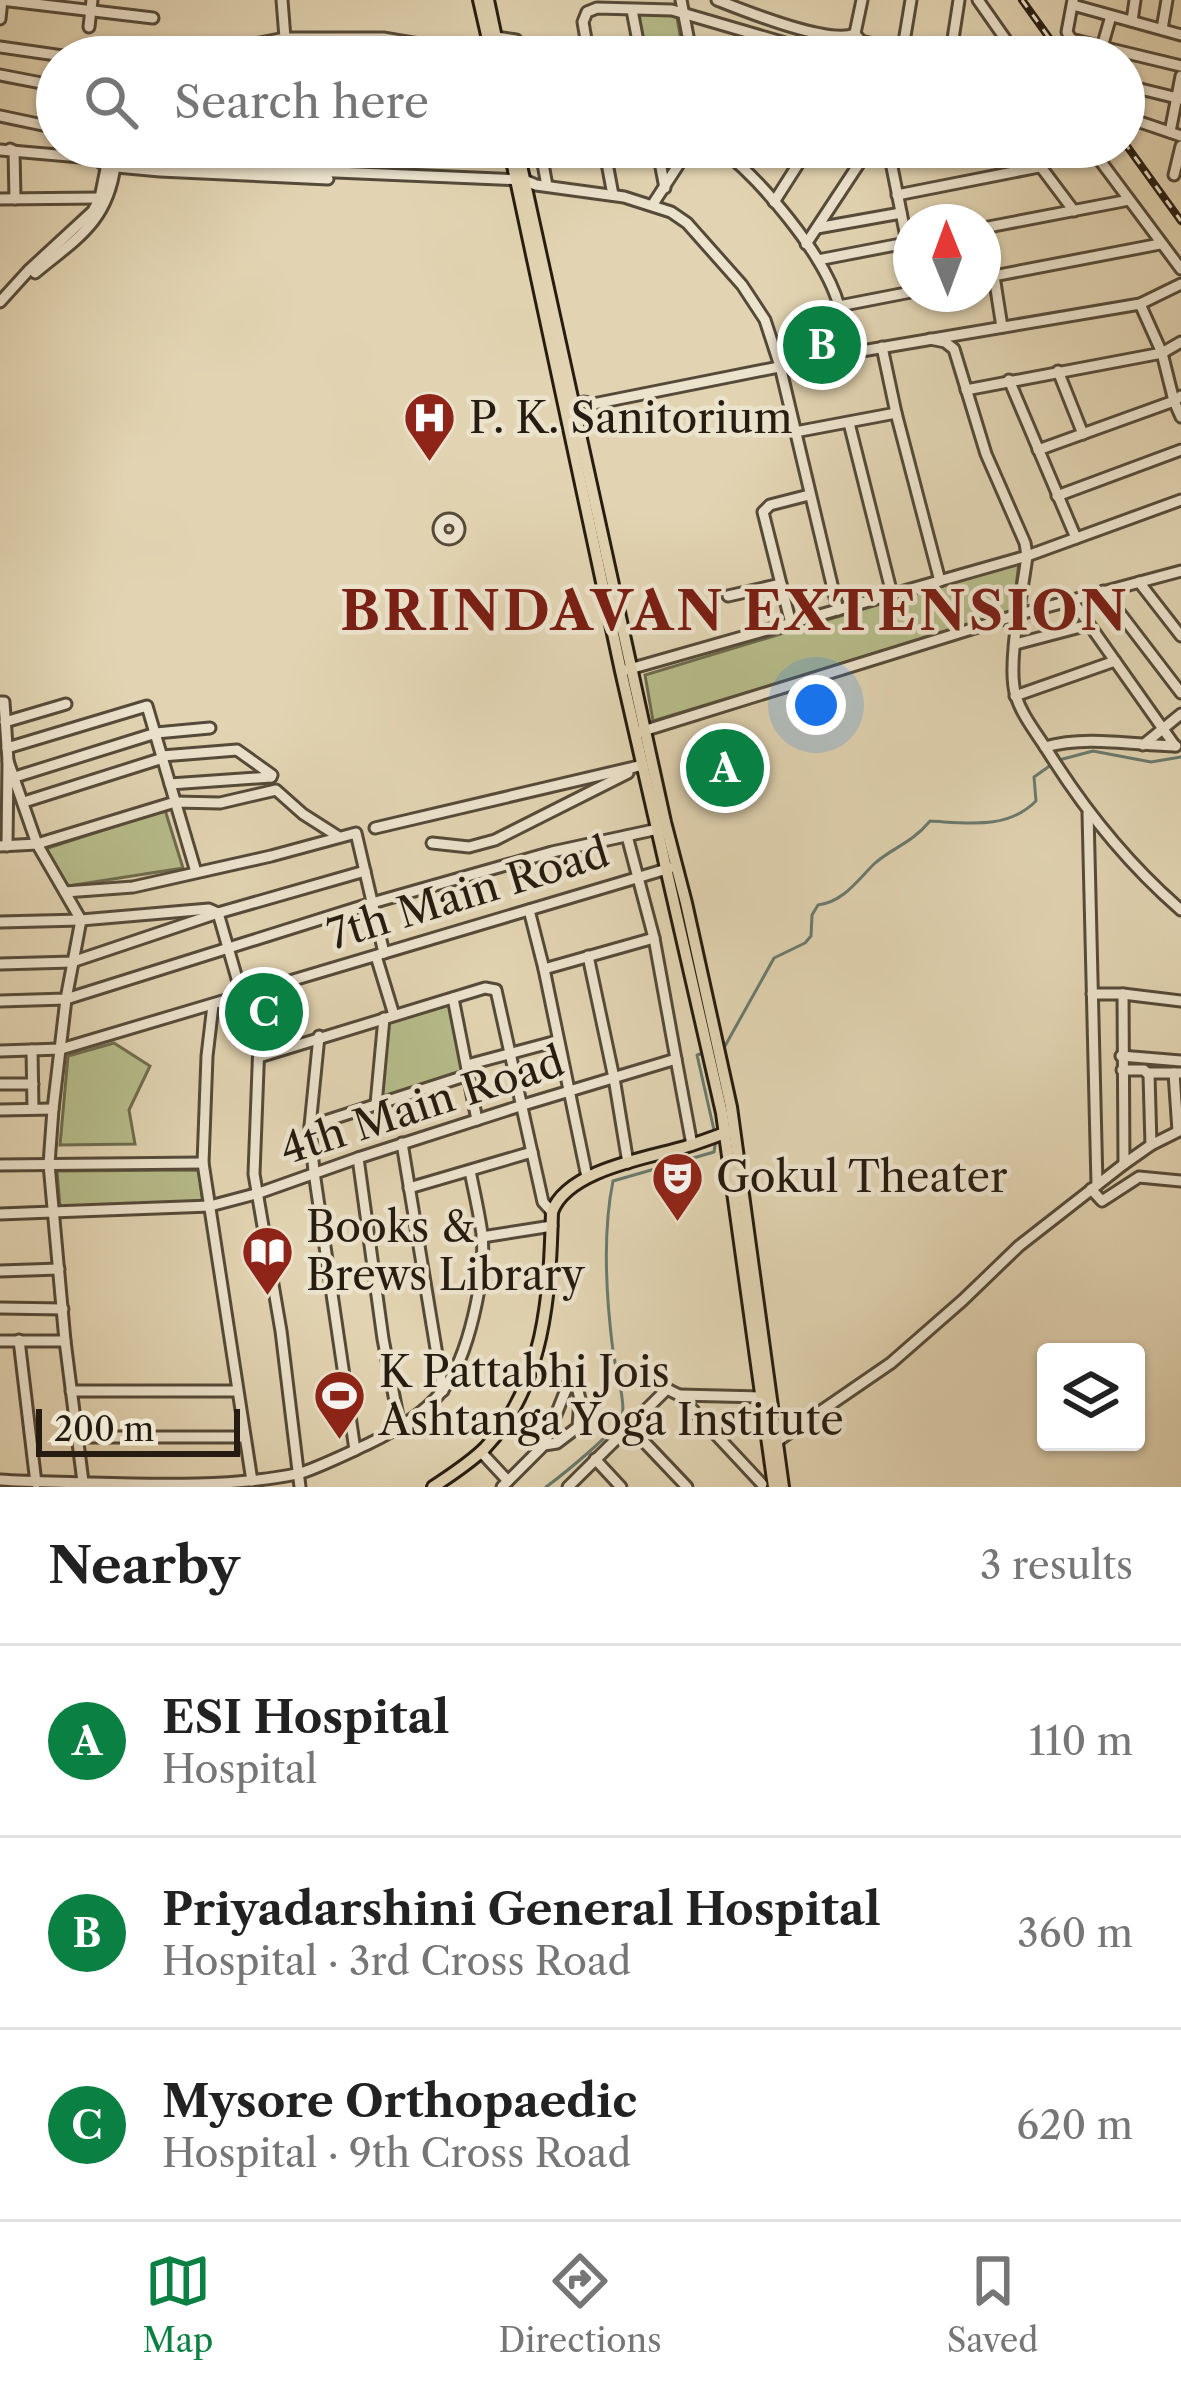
<!DOCTYPE html>
<html lang="en">
<head>
<meta charset="utf-8">
<style>
  body { margin:0; font-family:"Libre Caslon Text",serif; background:#f6f6f6; color:#222 }
  .controls { position:absolute; right:36px; bottom:36px; display:grid; overflow:hidden; border-radius:12px; box-shadow:0 3px 9px #0004 }
  .controls button { width:108px; height:108px; display:grid; place-items:center; padding:0; border:0; border-bottom:3px solid #e0e0e0; background:#fff; color:#222; font:60px sans-serif }
  .compass { position:absolute; left:893px; top:204px; width:108px; height:108px; border-radius:50%; background:#fff; box-shadow:0 3px 9px #0004; rotate:359deg }
  .scale { position:absolute; left:36px; bottom:30px; width:204px; box-sizing:border-box; padding-left:12px; border:6px solid #261c11; border-top:0; font-size:33px; line-height:42px; white-space:nowrap; color:#261c11; -webkit-text-stroke:9px #ece3cd; paint-order:stroke }
  .you { position:absolute; left:816px; top:705px; width:42px; height:42px; margin:-30px; border:9px solid #fff; border-radius:50%; background:#1a73e8; box-shadow:0 0 0 18px #1a73e833 }
  .badge { display:grid; place-items:center; width:78px; height:78px; border-radius:50%; background:#0b8043; color:#fff; font-size:39px; font-weight:700 }
  .pin { position:absolute; translate:-50% -50%; border:6px solid #fff; box-shadow:0 3px 12px #0006 }
  .list { margin:0; padding:0; list-style:none }
  h2 { display:flex; justify-content:space-between; align-items:center; height:156px; margin:0; padding:0 48px; font-size:51px }
  h2 small { font-size:39px; font-weight:400; color:#767676 }
  .list li { display:grid; grid-template-columns:78px 1fr auto; gap:36px; align-items:center; box-sizing:border-box; height:192px; padding:0 48px; border-top:3px solid #e0e0e0 }
  .list b { display:block; font-size:45px; white-space:nowrap }
  .list p { margin:0; font-size:39px; white-space:nowrap; color:#767676 }
  .list em { font-size:39px; font-style:normal; color:#767676 }
  .icon { flex:none; width:66px; height:66px; fill:none; stroke:currentColor; stroke-width:2; stroke-linecap:round; stroke-linejoin:round }
  .map { position:relative; flex:none; width:1181px; height:1487px; overflow:hidden }
  .search { position:absolute; background:#fff; box-shadow:0 3px 9px #0004; left:36px; right:36px; top:36px; height:132px; display:flex; align-items:center; gap:30px; box-sizing:border-box; padding:0 42px; border-radius:66px; color:#767676; font-size:45px }
  .sheet { height:732px; background:#fff }
  nav { display:flex; justify-content:space-around; align-items:center; box-sizing:border-box; height:168px; border-top:3px solid #e0e0e0; background:#fff; font-size:33px; color:#767676 }
  nav a { display:grid; justify-items:center; gap:6px }
  nav .on { color:#0b8043 }
  .map>svg:first-child { display:block }
  .green { fill:#b6bc8a; stroke:#6e6c4e; stroke-width:3 }
  .lines { fill:none; stroke-linecap:round; stroke-linejoin:round }
  .stream { stroke:#697a6e; stroke-width:3 }
  .minor-casing { stroke:#554a39; stroke-width:15 }
  .major-casing { stroke:#261c11; stroke-width:16 }
  .minor { stroke:#ece3cd; stroke-width:9 }
  .major { stroke:#e2d4b2; stroke-width:10 }
  .rail-casing { stroke:#261c11; stroke-width:8 }
  .rail { stroke:#ece3cd; stroke-width:3; stroke-dasharray:9; stroke-linecap:butt }
  .labels { text-anchor:middle; stroke-width:9; stroke-linejoin:round; paint-order:stroke }
  .poi-label { font-size:42px; fill:#261c11; stroke:#ece3cd; text-anchor:start }
  .street-label { font-size:42px; fill:#261c11; stroke:#ece3cd }
  .district-label { font-size:54px; font-weight:bold; letter-spacing:3px; fill:#7a1f14; stroke:#ece3cd }
</style>
</head>
<body>
<div class="map">
<svg width="1181" height="1487" viewBox="0 0 1181 1487">
  <rect width="100%" height="100%" fill="#e2d4b2"/>
  <filter id="stains"><feTurbulence type="fractalNoise" baseFrequency=".00167" numOctaves="4"/><feColorMatrix values="0 0 0 0 .2 0 0 0 0 .09 0 0 0 0 .02 0 0 0 .5 -.17"/></filter>
  <radialGradient id="worn" r=".72"><stop offset=".6" stop-color="#630" stop-opacity="0"/><stop offset="1" stop-color="#630" stop-opacity=".3"/></radialGradient>
  <g class="green">
    <polygon points="635,11 676,12 684,57 644,57"/>
    <polygon points="1019,562 1013,611 653,721 645,675"/>
    <polygon points="165,810 183,868 68,886 45,849"/>
    <polygon points="450,1003 463,1071 380,1100 388,1020"/>
    <polygon points="114,1043 150,1066 129,1110 135,1144 60,1145 68,1056"/>
    <polygon points="199,1170 203,1203 60,1207 57,1171"/>
  </g>
  <g class="lines">
    <g class="stream">
      <polyline points="1059,760 1093,751 1151,762 1181,757"/>
      <path d="M 721,1047 L 725,1046 L 774,958 L 805,943 L 811,936 L 812,915 L 818,905 C 843,902 857,881 874,864 C 893,847 911,844 930,821 C 968,823 1007,830 1036,801 L 1034,777 L 1051,765"/>
      <polyline points="707,1052 697,1055 714,1130"/>
      <path d="M 546,1487 C 561,1476 617,1431 622,1416 C 626,1402 615,1367 613,1351 C 606,1296 602,1235 613,1181 L 714,1152 L 716,1139"/>
    </g>
    <defs>
      <g id="minor">
        <polyline points="1,0 153,18"/>
        <polyline points="282,0 285,38 293,57"/>
        <polyline points="681,0 692,57"/>
        <path d="M 717,0 C 745,11 828,45 855,34 L 861,41 L 877,45 L 1016,57"/>
        <polyline points="978,0 1018,57"/>
        <polyline points="1073,0 1067,32 1071,39 1102,47 1111,16"/>
        <polyline points="1073,5 1181,35"/>
        <polyline points="632,10 641,57"/>
        <polyline points="0,19 2,0"/>
        <polyline points="1132,21 1135,0"/>
        <polyline points="89,27 92,0"/>
        <polyline points="1162,29 1167,0"/>
        <polyline points="496,37 516,40 522,57"/>
        <polyline points="0,47 70,57"/>
        <polyline points="1102,47 1181,66"/>
        <polyline points="903,48 911,0"/>
        <polyline points="951,52 959,0"/>
        <polyline points="190,57 285,38 383,38 491,56"/>
        <polyline points="589,57 583,22 587,12 597,8 672,10 785,43 845,57"/>
        <polyline points="850,57 862,0"/>
        <polyline points="0,75 57,86"/>
        <polyline points="1124,85 1181,99"/>
        <polyline points="0,116 57,128"/>
        <polyline points="1131,119 1181,136"/>
        <polyline points="49,126 57,83"/>
        <polyline points="1170,132 1181,76"/>
        <polyline points="193,147 327,166"/>
        <polyline points="254,147 273,151 275,147"/>
        <polyline points="540,147 547,186"/>
        <polyline points="604,147 613,195"/>
        <polyline points="657,147 665,188"/>
        <path d="M 718,147 C 760,178 825,255 839,306 C 843,321 843,339 844,354"/>
        <polyline points="888,147 911,262"/>
        <polyline points="1026,147 1074,211"/>
        <polyline points="1090,147 1181,269"/>
        <polyline points="10,149 14,151 15,199"/>
        <polyline points="0,150 172,165 524,180 536,185 624,197 671,212 687,223 742,285 765,320 780,366 838,610"/>
        <polyline points="324,150 400,153"/>
        <polyline points="96,159 106,166 160,171 328,179"/>
        <polyline points="1174,175 1181,146"/>
        <polyline points="897,195 1039,167"/>
        <polyline points="0,199 100,198"/>
        <polyline points="774,202 809,147"/>
        <polyline points="653,204 690,147"/>
        <polyline points="817,228 901,213"/>
        <polyline points="983,228 1129,200"/>
        <polyline points="806,244 870,147"/>
        <polyline points="818,260 911,242"/>
        <path d="M 35,273 C 76,239 108,222 115,165"/>
        <polyline points="994,276 1002,327"/>
        <polyline points="983,278 1160,244"/>
        <polyline points="0,302 29,270 93,211 100,198 107,164"/>
        <polyline points="1140,304 1162,353 1174,401 1181,417"/>
        <polyline points="839,306 911,292"/>
        <path d="M 930,339 L 945,342 L 954,349 L 986,454 L 1025,543 L 1027,556 C 1023,589 1006,666 1016,696 C 1022,716 1038,735 1049,753 C 1086,812 1128,864 1181,910"/>
        <polyline points="882,347 896,413 940,581"/>
        <polyline points="1058,371 1083,434"/>
        <polyline points="1009,380 1076,538"/>
        <polyline points="966,390 1162,353 1181,342"/>
        <polyline points="571,405 584,402 593,404 844,354 1140,304 1181,284"/>
        <polyline points="849,423 892,594"/>
        <polyline points="795,432 896,413"/>
        <polyline points="1038,450 1174,401 1181,396"/>
        <polyline points="1057,496 1181,450"/>
        <circle cx="449" cy="529" r="10"/>
        <polyline points="1139,582 1181,636"/>
        <polyline points="1103,591 1181,693"/>
        <polyline points="728,596 781,584"/>
        <polyline points="1072,600 1175,746"/>
        <polyline points="791,624 763,512 770,505 809,495"/>
        <polyline points="1016,644 1088,625"/>
        <polyline points="626,670 1027,556 1181,500"/>
        <polyline points="1015,696 1115,661"/>
        <polyline points="0,702 4,702 8,761 7,846"/>
        <polyline points="5,722 66,704"/>
        <polyline points="640,732 1020,614 1181,571"/>
        <polyline points="1143,745 1181,714"/>
        <path d="M 1045,747 C 1086,735 1134,745 1176,746"/>
        <polyline points="7,748 147,706 196,872"/>
        <polyline points="162,756 237,750 272,775 271,777"/>
        <polyline points="8,761 37,844 81,920"/>
        <polyline points="15,777 156,733 210,728"/>
        <polyline points="170,784 271,777"/>
        <polyline points="24,802 163,758"/>
        <polyline points="1088,813 1097,1185"/>
        <polyline points="375,828 643,765"/>
        <polyline points="432,843 469,847 495,840 628,773"/>
        <polyline points="0,846 37,844 175,802 220,803 276,790 303,814 339,837"/>
        <polyline points="65,892 133,887 271,856 356,833 384,953"/>
        <polyline points="529,910 544,969 587,1177"/>
        <polyline points="81,920 66,999 53,1109 49,1164 65,1341 83,1482"/>
        <polyline points="0,922 81,920 209,909 218,913 242,996"/>
        <polyline points="376,956 394,1015"/>
        <polyline points="588,956 614,1078 628,1163"/>
        <polyline points="0,964 72,962 218,913 365,871"/>
        <polyline points="544,969 654,938"/>
        <polyline points="261,990 254,1174 281,1331 300,1487"/>
        <polyline points="1092,994 1123,994 1181,1001"/>
        <polyline points="1123,994 1124,1164"/>
        <polyline points="453,998 477,1120"/>
        <polyline points="0,1001 66,999 372,903 552,852 658,829"/>
        <polyline points="213,1005 207,1056 203,1163 252,1481"/>
        <polyline points="319,1036 310,1126 314,1172 355,1450"/>
        <polyline points="32,1050 33,1109"/>
        <polyline points="0,1051 61,1049 670,868"/>
        <polyline points="1121,1056 1181,1061"/>
        <polyline points="259,1057 485,988 496,990 543,1202 552,1212"/>
        <polyline points="676,1059 692,1145"/>
        <polyline points="467,1065 557,1041"/>
        <polyline points="1122,1070 1144,1070 1149,1075 1151,1145"/>
        <polyline points="1148,1073 1181,1073"/>
        <polyline points="1174,1073 1178,1131"/>
        <polyline points="0,1084 33,1084"/>
        <polyline points="376,1104 384,1018"/>
        <polyline points="0,1110 53,1109"/>
        <polyline points="310,1126 468,1075"/>
        <polyline points="402,1143 443,1391"/>
        <polyline points="358,1158 383,1339 400,1427"/>
        <polyline points="0,1165 203,1163"/>
        <polyline points="409,1188 532,1152"/>
        <polyline points="1091,1189 1102,1201 1139,1177 1181,1181"/>
        <polyline points="0,1214 210,1206 259,1193 358,1158 523,1105 676,1059 654,938 627,836"/>
        <polyline points="482,1237 552,1226"/>
        <polyline points="0,1271 59,1269"/>
        <polyline points="0,1308 63,1309"/>
        <polyline points="19,1340 36,1483"/>
        <polyline points="0,1341 65,1341"/>
        <polyline points="71,1391 236,1391"/>
        <polyline points="679,1395 761,1397"/>
        <polyline points="629,1426 687,1487"/>
        <polyline points="78,1437 244,1437"/>
        <polyline points="776,1442 891,1363 963,1300 1019,1246 1124,1164 1151,1145 1181,1130"/>
        <polyline points="481,1452 508,1481"/>
        <polyline points="595,1459 621,1487"/>
        <path d="M 0,1480 C 31,1482 61,1482 91,1483 C 157,1485 238,1487 301,1473 C 324,1465 346,1454 368,1444 C 395,1431 424,1414 442,1391 C 469,1358 486,1275 482,1234 C 479,1212 474,1191 470,1171"/>
        <polyline points="502,1487 544,1445 569,1382 575,1379 580,1399 578,1427 557,1443 544,1445"/>
        <polyline points="568,1487 667,1389 679,1395 762,1484"/>
      </g>
      <g id="major">
        <polyline points="479,0 492,57"/>
        <polyline points="488,0 500,57"/>
        <polyline points="509,147 621,671 722,1113 774,1487"/>
        <polyline points="517,147 665,822 686,903 731,1107 783,1487"/>
        <path d="M 433,1487 C 451,1475 470,1463 485,1448 C 545,1385 550,1293 552,1212 C 567,1170 647,1158 685,1147 C 701,1142 716,1136 731,1131"/>
      </g>
    </defs>
    <use href="#minor" class="minor-casing"/>
    <use href="#major" class="major-casing"/>
    <use href="#minor" class="minor"/>
    <use href="#major" class="major"/>
    <defs>
      <g id="rail">
        <polyline points="1022,0 1063,57"/>
        <polyline points="1124,142 1181,221"/>
      </g>
    </defs>
    <use href="#rail" class="rail-casing"/>
    <use href="#rail" class="rail"/>
  </g>
  <defs>
    <symbol id="hospital-pin" viewBox="-11 -11 22 30"><path d="M0 17L-7.5 6A9.5 9.5 0 1 1 7.5 6Z" fill="#8f2418" stroke="#ece3cd"/><path d="M-5-5h3v3.5h4V-5h3V5h-3V1.5h-4V5h-3Z" fill="#fff"/></symbol>
    <symbol id="theatre-pin" viewBox="-11 -11 22 30"><path d="M0 17L-7.5 6A9.5 9.5 0 1 1 7.5 6Z" fill="#8f2418" stroke="#ece3cd"/><path d="M-5-5.5Q0-4 5-5.5V0Q5 5 0 6Q-5 5-5 0ZM-3.3-2.5H-1v1.5H-3.3ZM1-2.5H3.3v1.5H1ZM-2.8 1Q0 5.5 2.8 1Z" fill="#fff"/></symbol>
    <symbol id="library-pin" viewBox="-11 -11 22 30"><path d="M0 17L-7.5 6A9.5 9.5 0 1 1 7.5 6Z" fill="#8f2418" stroke="#ece3cd"/><path d="M-6-4Q-3-5.5-.7-3.5V5Q-3 3-6 4ZM6-4Q3-5.5 .7-3.5V5Q3 3 6 4Z" fill="#fff"/></symbol>
    <symbol id="stadium-pin" viewBox="-11 -11 22 30"><path d="M0 17L-7.5 6A9.5 9.5 0 1 1 7.5 6Z" fill="#8f2418" stroke="#ece3cd"/><path d="M0-5a6.5 5 0 1 0 0 10a6.5 5 0 1 0 0-10ZM-3.5-1.8h7v3.6h-7Z" fill="#fff"/></symbol>
  </defs>
  <g fill-rule="evenodd">
    <use href="#hospital-pin" x="400" y="388" width="59" height="81"/>
    <use href="#theatre-pin" x="648" y="1148" width="59" height="81"/>
    <use href="#library-pin" x="238" y="1222" width="59" height="81"/>
    <use href="#stadium-pin" x="310" y="1366" width="59" height="81"/>
  </g>
  <g class="labels">
    <g class="poi-label">
      <text x="469" y="433">P. K. Sanitorium</text>
      <text x="716" y="1192">Gokul Theater</text>
      <text x="306" y="1242">Books &amp;<tspan x="306" dy="48">Brews Library</tspan></text>
      <text x="379" y="1387">K Pattabhi Jois<tspan x="379" dy="48">Ashtanga Yoga Institute</tspan></text>
    </g>
    <g class="street-label">
      <text transform="translate(468 893) rotate(-17)" y="15">7th Main Road</text>
      <text transform="translate(422 1105) rotate(-18)" y="15">4th Main Road</text>
    </g>
    <g class="district-label">
      <text x="735" y="630">BRINDAVAN EXTENSION</text>
    </g>
  </g>
  <rect width="100%" height="100%" filter="url(#stains)"/>
  <rect width="100%" height="100%" fill="url(#worn)"/>
</svg>
<div class="controls">
<button><svg class="icon" aria-label="layers" viewBox="0 0 24 24"><path d="M12 4l9 5-9 5-9-5zM3 14l9 5 9-5"/></svg></button>
</div>
<svg class="compass" viewBox="-18 -18 36 36"><path d="M0-13l5 13h-10z" fill="#e53935"/><path d="M0 13l5-13h-10z" fill="#767676"/></svg>
<div class="scale">200 m</div>
<div class="you"></div>
<div class="pin badge" style="left:725px;top:768px">A</div>
<div class="pin badge" style="left:822px;top:345px">B</div>
<div class="pin badge" style="left:264px;top:1012px">C</div>
<div class="search"><svg class="icon" aria-label="search" viewBox="0 0 24 24"><circle cx="10" cy="10" r="6"/><path d="M15 15l6 6"/></svg>Search here</div>
</div>
<section class="sheet">
<h2>Nearby<small>3 results</small></h2>
<ul class="list">
<li><span class="badge">A</span><div><b>ESI Hospital</b><p>Hospital</p></div><em>110 m</em></li>
<li><span class="badge">B</span><div><b>Priyadarshini General Hospital</b><p>Hospital · 3rd Cross Road</p></div><em>360 m</em></li>
<li><span class="badge">C</span><div><b>Mysore Orthopaedic</b><p>Hospital · 9th Cross Road</p></div><em>620 m</em></li>
</ul>
</section>
<nav>
<a class="on"><svg class="icon" aria-label="map" viewBox="0 0 24 24"><path d="M3 6l6-2 6 2 6-2v14l-6 2-6-2-6 2zM9 4v14M15 6v14"/></svg>Map</a>
<a><svg class="icon" aria-label="directions" viewBox="0 0 24 24"><path d="M12 3l9 9-9 9-9-9zM9 14v-3h6M13 9l2 2-2 2"/></svg>Directions</a>
<a><svg class="icon" aria-label="saved" viewBox="0 0 24 24"><path d="M7 4h10v16l-5-4-5 4z"/></svg>Saved</a>
</nav>
</body>
</html>
